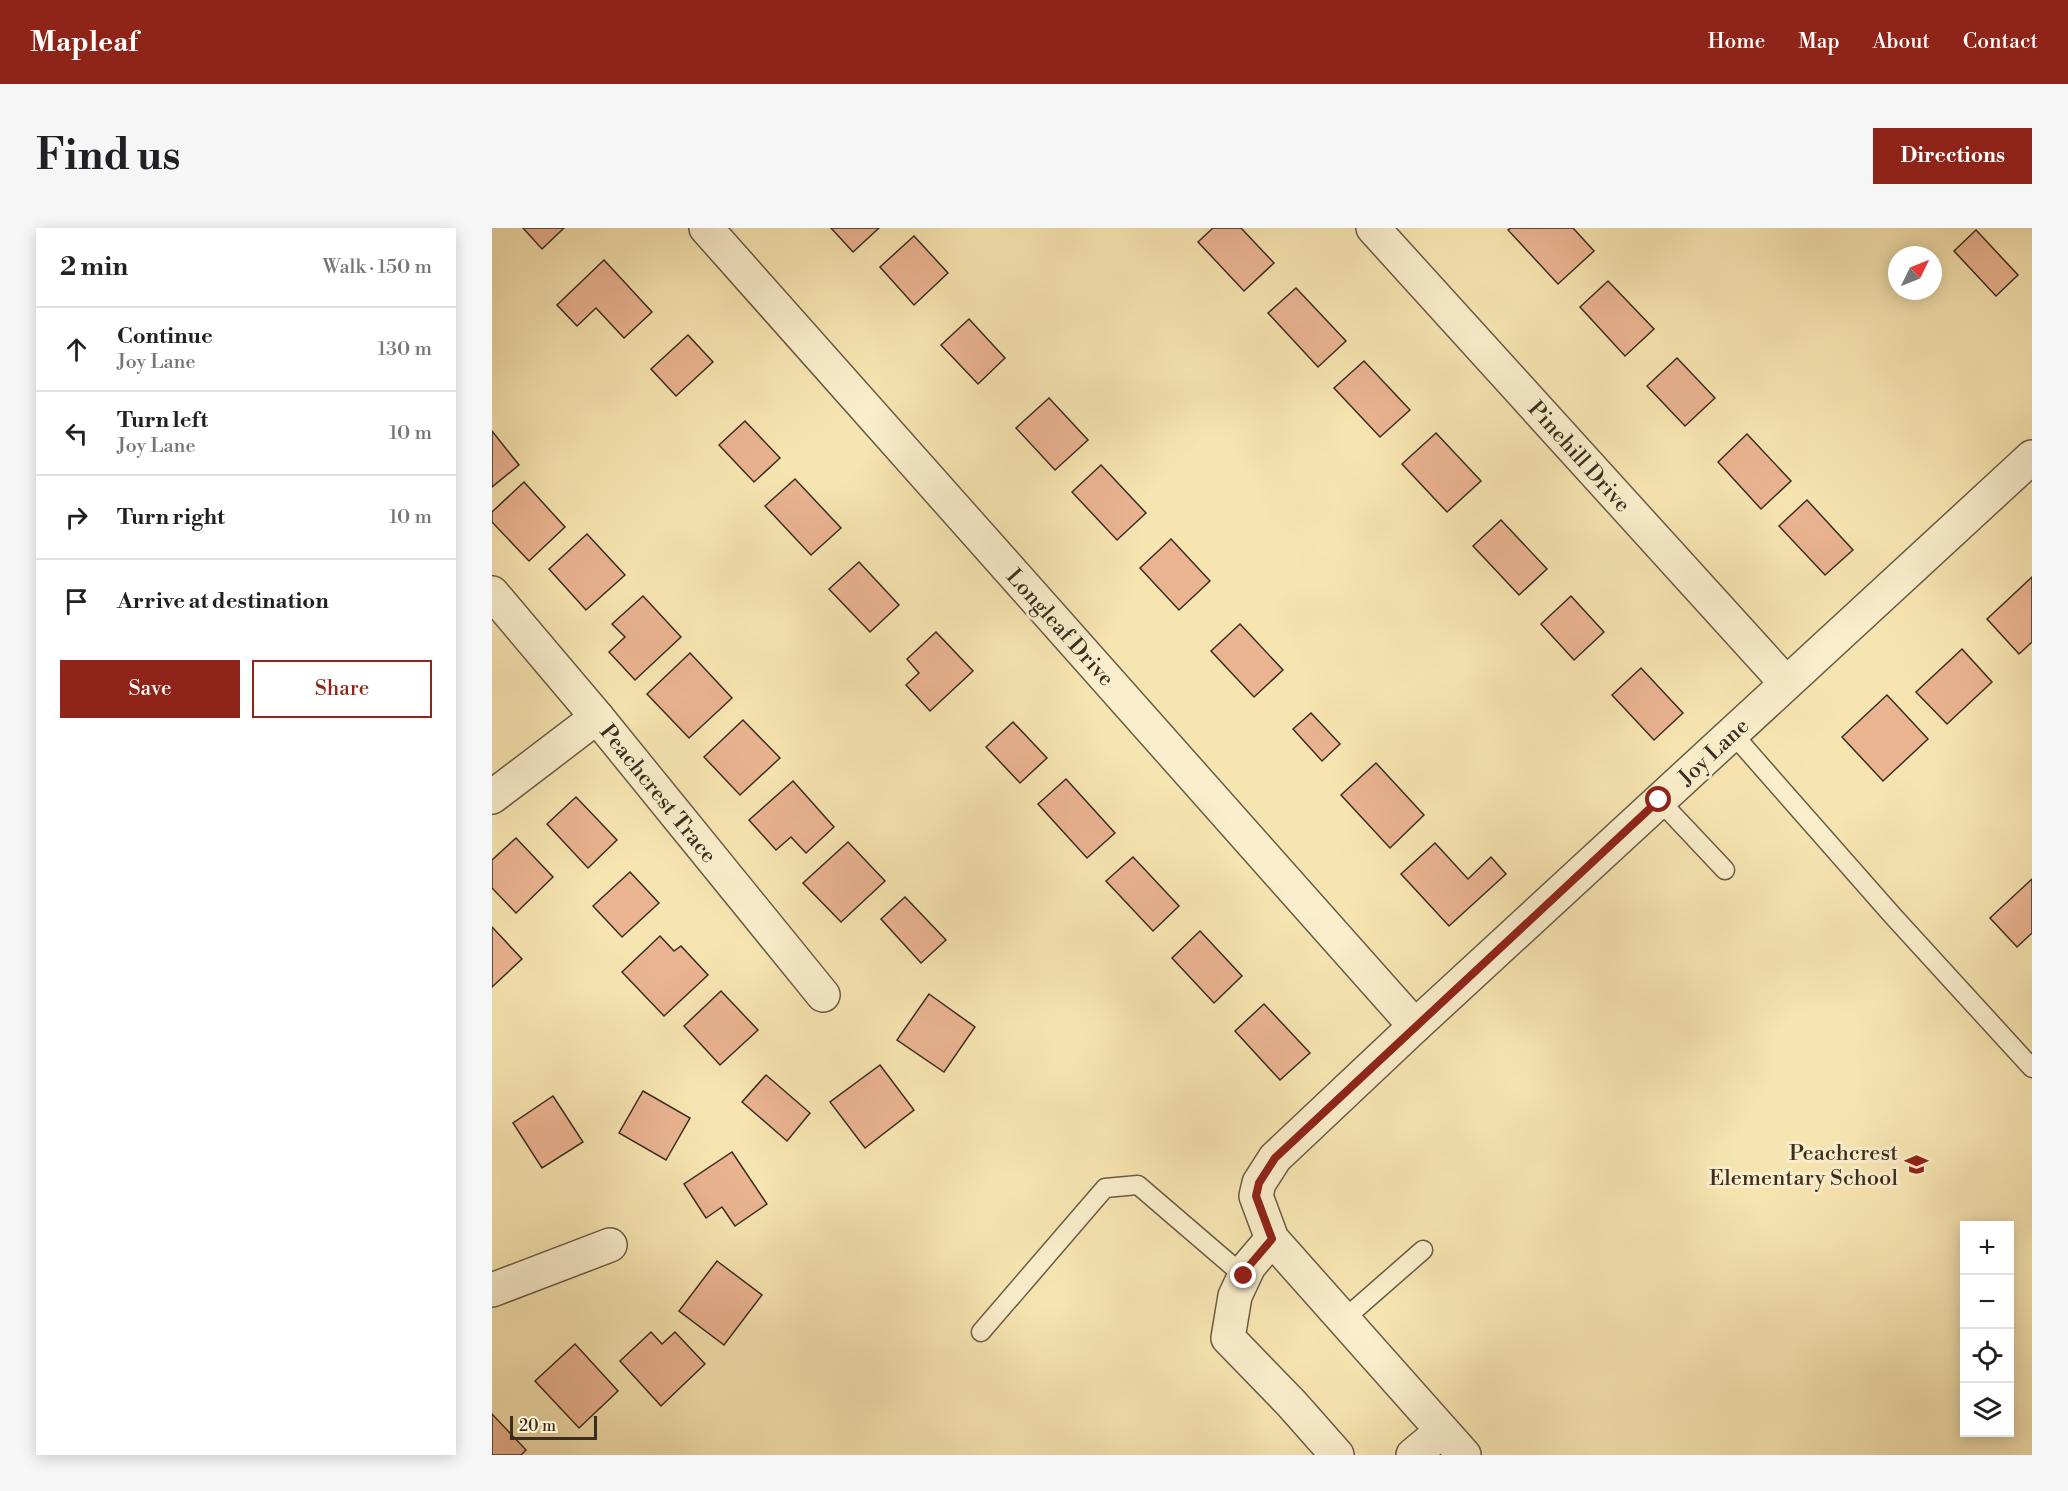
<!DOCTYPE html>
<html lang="en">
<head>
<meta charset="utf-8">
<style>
  body { margin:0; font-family:"Libre Bodoni",serif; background:#f6f6f6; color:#202124 }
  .controls { position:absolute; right:18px; bottom:18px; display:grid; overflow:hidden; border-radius:0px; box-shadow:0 3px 15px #0003 }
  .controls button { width:54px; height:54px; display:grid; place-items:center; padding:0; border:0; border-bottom:2px solid #e0e0e0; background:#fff; color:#202124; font:30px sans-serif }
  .compass { position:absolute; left:1396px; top:18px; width:54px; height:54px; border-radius:50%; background:#fff; box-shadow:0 3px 15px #0003; rotate:47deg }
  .scale { position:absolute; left:18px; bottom:15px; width:87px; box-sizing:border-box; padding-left:6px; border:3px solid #3b2d20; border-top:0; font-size:16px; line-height:21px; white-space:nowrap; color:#3b2d20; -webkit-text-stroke:4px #faeecc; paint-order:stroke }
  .stop { position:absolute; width:18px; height:18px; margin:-14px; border:4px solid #8f2418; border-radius:50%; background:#fff }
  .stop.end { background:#8f2418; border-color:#fff; box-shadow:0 2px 6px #0008 }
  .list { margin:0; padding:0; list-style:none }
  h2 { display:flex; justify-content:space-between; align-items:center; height:78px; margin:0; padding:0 24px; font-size:26px }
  h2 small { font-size:20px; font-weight:400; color:#757577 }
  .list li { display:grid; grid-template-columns:39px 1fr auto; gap:18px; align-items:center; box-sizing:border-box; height:84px; padding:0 24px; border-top:2px solid #e0e0e0 }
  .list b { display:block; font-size:22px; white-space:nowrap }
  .list p { margin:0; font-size:20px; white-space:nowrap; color:#757577 }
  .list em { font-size:20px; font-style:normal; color:#757577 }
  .actions { display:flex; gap:12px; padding:18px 24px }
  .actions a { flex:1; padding:14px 0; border:2px solid #8f2418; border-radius:0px; text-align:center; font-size:21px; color:#8f2418 }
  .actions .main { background:#8f2418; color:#fff }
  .icon { flex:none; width:33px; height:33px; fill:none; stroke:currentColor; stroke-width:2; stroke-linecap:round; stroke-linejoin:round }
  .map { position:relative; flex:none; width:1540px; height:1227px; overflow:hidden; border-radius:0px }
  header { display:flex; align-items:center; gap:36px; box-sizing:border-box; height:84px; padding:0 30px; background:#8f2418; color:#fff }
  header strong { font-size:28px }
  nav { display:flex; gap:33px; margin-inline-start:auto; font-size:21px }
  .intro { display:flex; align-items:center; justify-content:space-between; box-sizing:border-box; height:144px; padding:0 36px }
  h1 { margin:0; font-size:42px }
  .button { padding:15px 27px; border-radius:0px; background:#8f2418; color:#fff; font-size:21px; font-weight:700 }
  main { display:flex; gap:36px; padding:0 36px }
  aside { flex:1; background:#fff; border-radius:0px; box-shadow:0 3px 15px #0003 }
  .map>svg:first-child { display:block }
  .building { fill:#ebb491; stroke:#3b2d20; stroke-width:1.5 }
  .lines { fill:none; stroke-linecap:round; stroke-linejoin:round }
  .lane-casing { stroke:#6a5b44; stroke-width:21 }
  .street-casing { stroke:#6a5b44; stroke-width:36 }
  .lane { stroke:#faeecc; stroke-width:18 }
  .street { stroke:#faeecc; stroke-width:33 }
  .route { stroke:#8f2418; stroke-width:8 }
  .labels { text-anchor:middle; stroke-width:6; stroke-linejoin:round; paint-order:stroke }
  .street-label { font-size:22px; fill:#3b2d20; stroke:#faeecc }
  .poi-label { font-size:22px; fill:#3b2d20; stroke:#faeecc; text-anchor:end }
</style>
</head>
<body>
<header>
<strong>Mapleaf</strong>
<nav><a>Home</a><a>Map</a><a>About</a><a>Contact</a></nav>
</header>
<div class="intro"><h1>Find us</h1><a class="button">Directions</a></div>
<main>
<aside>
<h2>2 min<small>Walk · 150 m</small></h2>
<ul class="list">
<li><svg class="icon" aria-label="ahead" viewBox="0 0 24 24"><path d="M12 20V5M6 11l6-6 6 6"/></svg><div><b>Continue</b><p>Joy Lane</p></div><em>130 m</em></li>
<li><svg class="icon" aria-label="left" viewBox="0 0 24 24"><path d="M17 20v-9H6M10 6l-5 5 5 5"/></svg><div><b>Turn left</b><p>Joy Lane</p></div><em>10 m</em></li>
<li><svg class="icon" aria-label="right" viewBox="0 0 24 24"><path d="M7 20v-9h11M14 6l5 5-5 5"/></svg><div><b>Turn right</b></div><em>10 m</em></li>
<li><svg class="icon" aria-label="arrive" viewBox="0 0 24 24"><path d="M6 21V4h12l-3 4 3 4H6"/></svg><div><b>Arrive at destination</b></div></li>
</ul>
<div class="actions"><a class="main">Save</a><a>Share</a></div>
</aside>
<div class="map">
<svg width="1540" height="1227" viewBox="0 0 1540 1227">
  <rect width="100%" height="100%" fill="#f7e5b1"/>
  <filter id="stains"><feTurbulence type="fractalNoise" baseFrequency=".00333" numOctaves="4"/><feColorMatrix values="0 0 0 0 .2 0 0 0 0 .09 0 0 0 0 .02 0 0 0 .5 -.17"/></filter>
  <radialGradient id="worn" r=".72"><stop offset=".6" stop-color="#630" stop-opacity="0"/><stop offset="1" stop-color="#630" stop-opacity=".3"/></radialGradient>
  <g class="building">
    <polygon points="31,0 72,0 50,21"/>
    <polygon points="339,0 387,0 361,24"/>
    <polygon points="721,0 749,0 782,35 752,63 706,14"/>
    <polygon points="1019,0 1081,0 1102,23 1066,56 1016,2"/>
    <polygon points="1484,2 1526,47 1504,68 1462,23"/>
    <polygon points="422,8 456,45 422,77 388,39"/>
    <polygon points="112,32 160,84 132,110 104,80 85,98 65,77"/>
    <polygon points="1116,53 1162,101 1133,128 1088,79"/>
    <polygon points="804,60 854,113 826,139 776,85"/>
    <polygon points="477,91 513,130 486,156 449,117"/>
    <polygon points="196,107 221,134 184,168 159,141"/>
    <polygon points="1185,130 1223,170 1193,198 1155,158"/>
    <polygon points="872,133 918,182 888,209 842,160"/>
    <polygon points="557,170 596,212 563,242 524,200"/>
    <polygon points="253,193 288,230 262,254 227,217"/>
    <polygon points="0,203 27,237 0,259"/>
    <polygon points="944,205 989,253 955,284 910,236"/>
    <polygon points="1255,206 1299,253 1269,281 1226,234"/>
    <polygon points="609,237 654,285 625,312 580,264"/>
    <polygon points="303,251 349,300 319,327 273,278"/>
    <polygon points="32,254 73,299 37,333 0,294 0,284"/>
    <polygon points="1315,272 1361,322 1333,347 1287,298"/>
    <polygon points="1009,292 1055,341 1027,367 981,318"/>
    <polygon points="95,306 133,347 94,382 57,341"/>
    <polygon points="679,311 718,353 687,382 648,340"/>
    <polygon points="367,334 407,377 378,404 337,361"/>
    <polygon points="1540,349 1540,414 1527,426 1495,391"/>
    <polygon points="151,368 189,409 143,452 117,424 133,409 120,396"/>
    <polygon points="1079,368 1112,404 1082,432 1049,396"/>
    <polygon points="748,396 791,442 762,469 719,423"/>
    <polygon points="444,404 481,443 438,483 414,457 427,445 415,431"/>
    <polygon points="1470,421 1500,454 1455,496 1424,464"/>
    <polygon points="198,425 240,470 197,510 155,466"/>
    <polygon points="1149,440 1191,485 1162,512 1120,467"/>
    <polygon points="1395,467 1436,511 1391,553 1350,509"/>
    <polygon points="819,485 848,516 830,533 801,501"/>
    <polygon points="251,492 288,530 248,567 212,529"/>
    <polygon points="521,494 555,530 528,555 494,519"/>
    <polygon points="884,535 932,587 898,620 849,567"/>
    <polygon points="574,551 623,605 595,630 546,576"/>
    <polygon points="301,553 342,599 314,625 299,609 284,622 257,592"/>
    <polygon points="84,569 125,612 96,640 55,596"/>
    <polygon points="24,610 61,649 24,685 0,660 0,632"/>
    <polygon points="356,614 393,653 349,694 311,655"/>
    <polygon points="943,615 976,651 999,629 1014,646 957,698 909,646"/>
    <polygon points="641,629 687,678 661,703 614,653"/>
    <polygon points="138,644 167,675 130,709 101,678"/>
    <polygon points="1540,651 1540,705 1525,719 1498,690"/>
    <polygon points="413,669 454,712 429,735 389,691"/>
    <polygon points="0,699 30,731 0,759"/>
    <polygon points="708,703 750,748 722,775 680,730"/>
    <polygon points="168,708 182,723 189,718 216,747 172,788 130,744"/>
    <polygon points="229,763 266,802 228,837 192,798"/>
    <polygon points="437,766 483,799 452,844 405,812"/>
    <polygon points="772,776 818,825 788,852 743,803"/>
    <polygon points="388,837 422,882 373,920 338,874"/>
    <polygon points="274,847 318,885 295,913 250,874"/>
    <polygon points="151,863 198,890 174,932 127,905"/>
    <polygon points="61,868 91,914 50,940 21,895"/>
    <polygon points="240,924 275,976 243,998 230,979 214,990 192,956"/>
    <polygon points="225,1033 270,1067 232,1117 187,1083"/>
    <polygon points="159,1104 170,1116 183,1104 213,1136 169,1178 128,1133"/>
    <polygon points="83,1116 126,1163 87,1200 43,1153"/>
    <polygon points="0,1186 34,1222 29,1227 0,1227"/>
  </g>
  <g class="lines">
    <defs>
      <g id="lane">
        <polyline points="1240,505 1401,688 1540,840"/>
        <polyline points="1167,572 1233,642"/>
        <polyline points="851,1092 931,1022"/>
        <polyline points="489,1104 613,960 646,957 752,1048"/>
      </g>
      <g id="street">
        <polyline points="214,0 923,798"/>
        <polyline points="881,0 1294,455"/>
        <polyline points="0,365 105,489 331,767"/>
        <polyline points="0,569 105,489"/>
        <polyline points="780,1011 757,1038 743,1068 736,1110 799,1175 845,1227"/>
        <polyline points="0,1062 118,1017"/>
        <polyline points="921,1227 950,1203"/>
        <polyline points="972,1227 780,1011 764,968 767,955 783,930 923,798 1540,229"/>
      </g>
    </defs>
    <use href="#lane" class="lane-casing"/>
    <use href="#street" class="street-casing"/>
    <use href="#lane" class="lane"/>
    <use href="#street" class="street"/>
  </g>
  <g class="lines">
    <polyline class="route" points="752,1048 757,1038 780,1011 764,968 767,955 783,930 1167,572"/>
  </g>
  <defs>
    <symbol id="school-bare" viewBox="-9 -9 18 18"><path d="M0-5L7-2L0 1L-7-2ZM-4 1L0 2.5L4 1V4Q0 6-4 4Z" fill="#8f2418" stroke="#faeecc" stroke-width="2.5" paint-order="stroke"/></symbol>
  </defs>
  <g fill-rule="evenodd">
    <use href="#school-bare" x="1408" y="920" width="33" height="33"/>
  </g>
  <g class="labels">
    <g class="street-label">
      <text transform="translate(1088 228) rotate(48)" y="8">Pinehill Drive</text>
      <text transform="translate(569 399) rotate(48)" y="8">Longleaf Drive</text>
      <text transform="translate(1221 523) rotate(-43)" y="8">Joy Lane</text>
      <text transform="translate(167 565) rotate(51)" y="8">Peachcrest Trace</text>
    </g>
    <g class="poi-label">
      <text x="1406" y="932">Peachcrest<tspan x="1406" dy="25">Elementary School</tspan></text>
    </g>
  </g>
  <rect width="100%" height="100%" filter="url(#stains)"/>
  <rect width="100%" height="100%" fill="url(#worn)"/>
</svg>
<div class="controls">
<button>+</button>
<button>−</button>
<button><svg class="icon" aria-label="locate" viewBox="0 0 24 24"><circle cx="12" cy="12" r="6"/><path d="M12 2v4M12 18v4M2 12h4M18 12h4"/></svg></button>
<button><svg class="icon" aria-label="layers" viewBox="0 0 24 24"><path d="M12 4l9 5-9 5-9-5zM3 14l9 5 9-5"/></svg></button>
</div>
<svg class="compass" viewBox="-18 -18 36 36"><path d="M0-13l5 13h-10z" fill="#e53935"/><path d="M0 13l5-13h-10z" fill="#757577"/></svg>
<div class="scale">20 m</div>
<div class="stop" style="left:1167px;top:572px"></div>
<div class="stop end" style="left:752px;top:1048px"></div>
</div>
</main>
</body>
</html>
